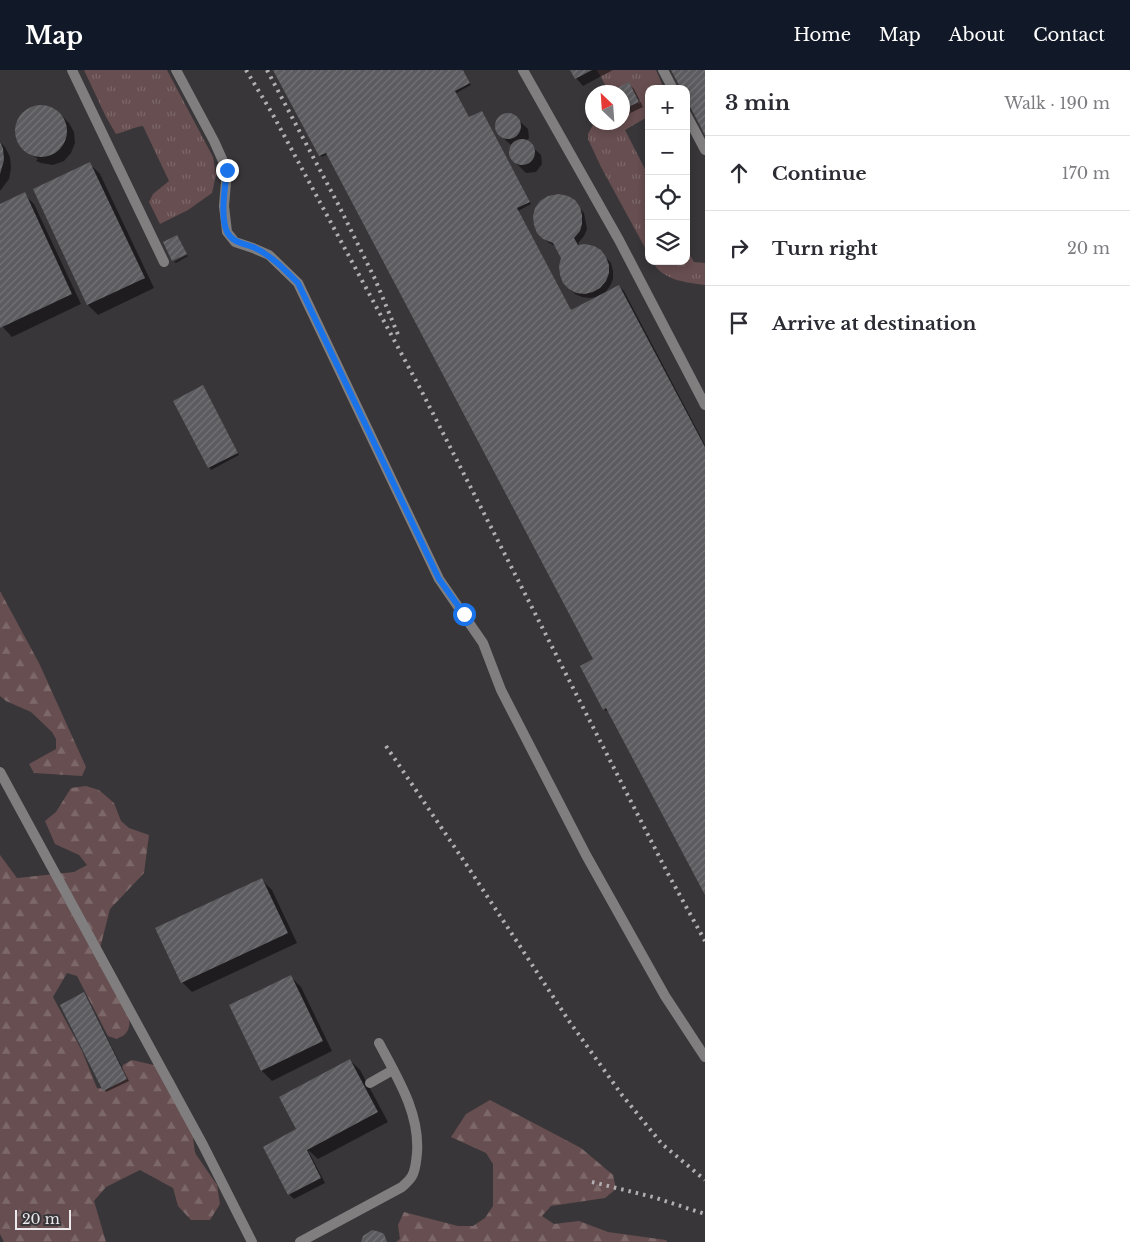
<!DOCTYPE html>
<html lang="en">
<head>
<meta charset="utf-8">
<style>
  body { margin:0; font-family:"Libre Baskerville",serif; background:#f2f2f3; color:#2b2b33 }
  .controls { position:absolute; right:15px; top:15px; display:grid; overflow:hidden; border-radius:10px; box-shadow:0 2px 8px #0003 }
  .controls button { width:45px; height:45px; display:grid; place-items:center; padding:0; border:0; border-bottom:1px solid #e1e1e2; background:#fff; color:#2b2b33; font:25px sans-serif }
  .compass { position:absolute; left:585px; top:15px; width:45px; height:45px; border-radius:50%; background:#fff; box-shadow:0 2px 8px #0003; rotate:335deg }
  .scale { position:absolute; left:15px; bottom:12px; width:56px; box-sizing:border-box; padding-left:5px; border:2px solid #ebe9eb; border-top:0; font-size:14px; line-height:18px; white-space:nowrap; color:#ebe9eb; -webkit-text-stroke:4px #393639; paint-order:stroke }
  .stop { position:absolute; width:15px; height:15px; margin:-11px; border:4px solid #1a73e8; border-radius:50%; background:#fff }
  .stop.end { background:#1a73e8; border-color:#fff; box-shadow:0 1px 5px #0008 }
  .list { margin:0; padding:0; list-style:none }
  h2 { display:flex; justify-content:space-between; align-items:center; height:65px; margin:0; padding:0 20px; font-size:21px }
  h2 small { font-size:16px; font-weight:400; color:#7c7c81 }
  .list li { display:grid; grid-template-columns:32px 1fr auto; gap:15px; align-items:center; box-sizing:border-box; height:75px; padding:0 20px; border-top:1px solid #e1e1e2 }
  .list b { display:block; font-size:19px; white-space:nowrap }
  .list em { font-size:16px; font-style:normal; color:#7c7c81 }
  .icon { flex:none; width:28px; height:28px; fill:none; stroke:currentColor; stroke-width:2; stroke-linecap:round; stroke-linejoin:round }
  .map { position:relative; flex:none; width:705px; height:1172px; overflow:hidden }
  header { display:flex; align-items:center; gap:30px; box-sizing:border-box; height:70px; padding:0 25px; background:#111827; color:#fff }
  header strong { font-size:24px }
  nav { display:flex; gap:28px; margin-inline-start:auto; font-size:18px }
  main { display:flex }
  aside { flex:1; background:#fff }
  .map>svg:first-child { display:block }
  .grass { fill:url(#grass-tufts) }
  .forest { fill:url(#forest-firs) }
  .shadow { fill:#0007 }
  .building { fill:url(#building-hatch) }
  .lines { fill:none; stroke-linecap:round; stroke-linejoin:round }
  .lane { stroke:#807e7f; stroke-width:10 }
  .rail { stroke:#b2afb2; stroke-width:4; stroke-dasharray:2.5 5; stroke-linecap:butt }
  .route { stroke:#1a73e8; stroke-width:6 }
</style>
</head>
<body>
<header>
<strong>Map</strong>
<nav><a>Home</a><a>Map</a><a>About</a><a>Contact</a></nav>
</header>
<main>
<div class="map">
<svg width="705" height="1172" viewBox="0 0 705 1172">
  <defs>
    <pattern id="grass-tufts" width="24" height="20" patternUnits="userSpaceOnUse" patternTransform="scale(1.25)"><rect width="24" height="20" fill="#674e50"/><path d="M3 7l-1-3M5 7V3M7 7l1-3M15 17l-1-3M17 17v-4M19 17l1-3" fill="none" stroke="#7d6869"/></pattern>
    <pattern id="forest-firs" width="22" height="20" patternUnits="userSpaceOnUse" patternTransform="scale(1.25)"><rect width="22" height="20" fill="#674e50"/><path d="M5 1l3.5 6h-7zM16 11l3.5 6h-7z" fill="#7d6869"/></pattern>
    <pattern id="building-hatch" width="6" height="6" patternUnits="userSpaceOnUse" patternTransform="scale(1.25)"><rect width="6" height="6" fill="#5c5b5f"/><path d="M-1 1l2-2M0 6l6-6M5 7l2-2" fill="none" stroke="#747376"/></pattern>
  </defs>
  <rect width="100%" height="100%" fill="#393639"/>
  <g class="grass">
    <path d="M 84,0 L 167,0 L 213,87 L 216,105 L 212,123 L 188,140 L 160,154 L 149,132 L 153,124 L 169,111 L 143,56 C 133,57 126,62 116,64 L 106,47 Z"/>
    <polygon points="597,0 656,0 664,19 649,19 649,46 625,60 649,107 649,185 601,97 588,69 588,64 594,53 622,52 623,40 639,32 629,13 609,22"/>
    <path d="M 686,179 L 694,192 L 705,193 L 705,215 C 685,212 663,211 652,191 L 686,191 Z"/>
  </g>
  <g class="forest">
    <polygon points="0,521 39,593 86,697 82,706 34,703 29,694 56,679 56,669 52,662 31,642 6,631 0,626"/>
    <path d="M 86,716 L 99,720 L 114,733 L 121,751 L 129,758 L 149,765 L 144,803 L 110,839 L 99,882 C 107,898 143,950 124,965 C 122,967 119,967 117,969 L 108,966 L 77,906 L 67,903 L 53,927 L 82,981 L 97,1018 L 107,1019 L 116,1014 L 123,995 L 132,990 L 158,996 L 173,1009 L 190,1045 L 195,1083 L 217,1115 L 220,1134 L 210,1150 L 191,1150 L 178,1136 L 173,1118 L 140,1100 L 106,1117 L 94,1131 L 106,1172 L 4,1172 L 0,1164 L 0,785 L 17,808 L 74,802 L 87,795 L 79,785 L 55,774 L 45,751 L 56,742 L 71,718 Z"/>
    <polygon points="490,1030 581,1078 613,1105 616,1119 605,1128 551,1136 542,1146 554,1154 579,1151 608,1162 666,1170 667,1172 396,1172 400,1169 398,1155 404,1142 458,1156 473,1156 485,1148 493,1136 493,1094 486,1083 451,1067 466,1044"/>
  </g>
  <g class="shadow">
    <polygon points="274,0 463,0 471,15 456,23 469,49 483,44 531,134 518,141 571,241 597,227 590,228 582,227 575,224 564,212 563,188 556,176 549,173 538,162 579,137 584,143 587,159 584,166 578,173 580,176 606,187 611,193 613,201 613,209 610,216 604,224 619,216 624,221 705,375 705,823 608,640 606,641 604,639 597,594 328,84 322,87 320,85"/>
    <polygon points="572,0 613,0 583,16 576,8"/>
    <polygon points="629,14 634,19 643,37 622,47 622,22 612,22"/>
    <polygon points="41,36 51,38 60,44 69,53 74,62 75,73 71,83 64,91 53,95 41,93 36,91 38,89 23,79 17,68 16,57 21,46 30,38"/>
    <polygon points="513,45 528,59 529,68 526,71 541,85 542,94 536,102 526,103 511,88 509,79 512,76 497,62 497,53 502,46"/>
    <polygon points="0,72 5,77 10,87 11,98 9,109 0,121"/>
    <polygon points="90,94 100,104 154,218 98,245 88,235 35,120"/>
    <polygon points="24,124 34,134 81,234 12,267 0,254 0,135"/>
    <polygon points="187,185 188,186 176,193 174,192"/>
    <polygon points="203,317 239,385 211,400 209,397"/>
    <polygon points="262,810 272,820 297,873 192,922 182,912"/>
    <polygon points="291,907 301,917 332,981 272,1011 262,1001 231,936"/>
    <polygon points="86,926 129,1011 106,1022 104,1020"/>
    <polygon points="350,990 360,1000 388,1052 318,1089 308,1080 325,1113 294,1129 289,1124 297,1060"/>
  </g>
  <g class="building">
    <polygon points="273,0 463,0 470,13 455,21 469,47 482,41 530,132 517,138 571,240 619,215 705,377 705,825 606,638 603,640 580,596 593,589 326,83 319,86"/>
    <polygon points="570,0 592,0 575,9"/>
    <polygon points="671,0 705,0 705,65 686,29 686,19 681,19"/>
    <polygon points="629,12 639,32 622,40 622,22 610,22"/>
    <circle cx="41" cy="61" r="26"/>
    <circle cx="508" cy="56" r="13"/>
    <circle cx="522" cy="82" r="13"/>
    <polygon points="0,72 3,78 4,90 0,104"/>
    <polygon points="90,92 145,208 87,235 33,119"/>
    <polygon points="25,122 72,224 0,258 0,134"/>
    <polygon points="559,124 568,126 575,130 580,137 582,145 582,154 580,161 574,168 578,175 585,174 594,176 601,180 606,187 609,195 609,203 606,211 600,218 593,222 585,224 576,223 569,219 563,213 560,205 559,196 561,188 553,173 543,169 537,163 534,155 533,146 535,138 540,131 548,126"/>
    <polygon points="177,165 187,184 172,191 163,172"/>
    <polygon points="203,315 238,383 208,398 173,331"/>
    <polygon points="262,808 288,863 181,913 155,858"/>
    <polygon points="291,905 323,971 261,1001 229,935"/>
    <polygon points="84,922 127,1009 103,1021 60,935"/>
    <polygon points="350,989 378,1042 307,1080 321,1108 288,1125 263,1077 296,1059 279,1027"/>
    <polygon points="372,1160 380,1162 384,1164 387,1172 361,1172 363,1166"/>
  </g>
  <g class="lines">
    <g class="lane">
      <polyline points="72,0 164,192"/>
      <polyline points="176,0 214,71 227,100 224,136 227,162 235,172 253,178 269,185 298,213 439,509 483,573 501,620 586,785 665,926 705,987"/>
      <polyline points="523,0 619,170 705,335"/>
      <polyline points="663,0 673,19"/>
      <polyline points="686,44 705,80"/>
      <polyline points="0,702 203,1075 252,1172"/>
      <polyline points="370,1013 393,1000"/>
      <path d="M 300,1172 L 402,1117 C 405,1114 410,1110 412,1106 C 416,1099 416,1091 417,1083 C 420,1043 397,1007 379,973"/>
    </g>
    <g class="rail">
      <polyline points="246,0 272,43 422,322 667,802 705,871"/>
      <polyline points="267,0 338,134 375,209 399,267"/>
      <polyline points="386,676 466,794 569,951 622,1025 662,1074 705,1110"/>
      <polyline points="592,1112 653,1127 705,1144"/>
    </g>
  </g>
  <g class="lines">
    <path class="route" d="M 227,100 C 225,118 220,146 227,162 C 233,173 243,173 253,177 C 271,185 284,199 298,213 L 439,509 L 464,544"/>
  </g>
</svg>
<div class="controls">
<button>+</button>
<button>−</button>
<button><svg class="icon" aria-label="locate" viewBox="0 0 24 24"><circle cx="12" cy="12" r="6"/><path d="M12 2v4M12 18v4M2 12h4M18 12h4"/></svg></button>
<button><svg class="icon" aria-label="layers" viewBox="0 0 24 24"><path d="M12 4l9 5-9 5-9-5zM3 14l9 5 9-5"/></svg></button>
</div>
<svg class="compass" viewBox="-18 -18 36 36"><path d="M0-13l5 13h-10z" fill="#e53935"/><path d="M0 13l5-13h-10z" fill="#7c7c81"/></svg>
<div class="scale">20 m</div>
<div class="stop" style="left:464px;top:544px"></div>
<div class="stop end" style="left:227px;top:100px"></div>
</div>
<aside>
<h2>3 min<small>Walk · 190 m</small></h2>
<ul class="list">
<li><svg class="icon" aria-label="ahead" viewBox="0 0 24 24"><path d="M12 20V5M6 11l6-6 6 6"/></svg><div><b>Continue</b></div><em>170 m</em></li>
<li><svg class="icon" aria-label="right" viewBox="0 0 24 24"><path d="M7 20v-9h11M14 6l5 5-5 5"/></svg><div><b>Turn right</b></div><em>20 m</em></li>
<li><svg class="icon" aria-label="arrive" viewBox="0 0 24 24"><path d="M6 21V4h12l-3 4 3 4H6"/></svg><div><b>Arrive at destination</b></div></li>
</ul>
</aside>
</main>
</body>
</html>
